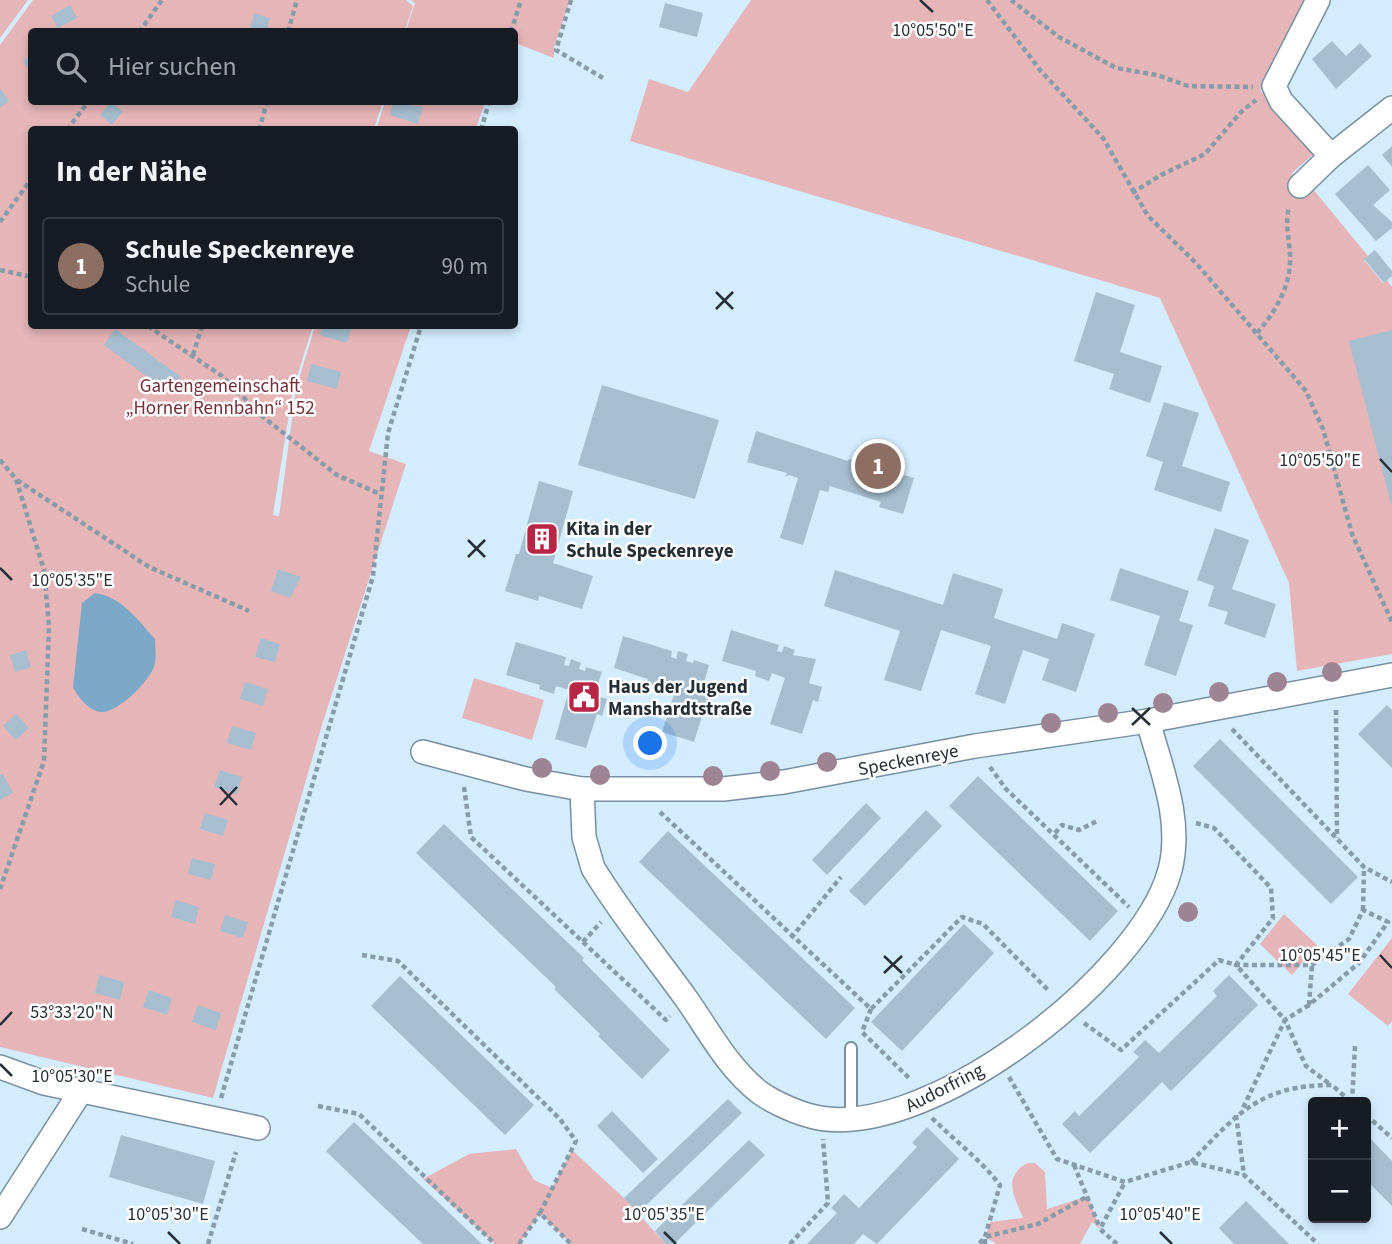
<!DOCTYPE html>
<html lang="de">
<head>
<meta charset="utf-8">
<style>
  body { margin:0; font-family:"Source Sans 3",sans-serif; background:#20242c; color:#f1f3f6 }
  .controls { position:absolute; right:21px; bottom:21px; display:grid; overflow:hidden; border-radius:7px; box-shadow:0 4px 10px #0003 }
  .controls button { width:63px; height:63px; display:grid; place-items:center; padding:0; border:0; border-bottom:2px solid #363941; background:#171b24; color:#f1f3f6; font:35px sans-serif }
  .you { position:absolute; left:651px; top:744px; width:24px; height:24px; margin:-18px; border:5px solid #fff; border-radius:50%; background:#1a73e8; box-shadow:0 0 0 10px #1a73e833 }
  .badge { display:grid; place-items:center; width:46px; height:46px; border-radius:50%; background:#d797a7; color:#fff; font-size:23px; font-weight:700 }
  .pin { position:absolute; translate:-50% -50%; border:4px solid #fff; box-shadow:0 2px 7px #0006 }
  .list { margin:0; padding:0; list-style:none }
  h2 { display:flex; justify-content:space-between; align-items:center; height:91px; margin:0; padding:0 28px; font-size:30px }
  h2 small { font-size:23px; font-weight:400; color:#9ea1a6 }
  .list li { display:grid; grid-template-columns:46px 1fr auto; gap:21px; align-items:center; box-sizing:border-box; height:98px; margin:0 14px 14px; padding:0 14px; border:2px solid #363941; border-radius:7px }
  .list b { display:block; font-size:26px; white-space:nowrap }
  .list p { margin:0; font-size:23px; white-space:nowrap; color:#9ea1a6 }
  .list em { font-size:23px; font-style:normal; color:#9ea1a6 }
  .icon { flex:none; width:38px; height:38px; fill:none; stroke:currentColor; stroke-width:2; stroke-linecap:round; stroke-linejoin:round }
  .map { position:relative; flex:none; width:1392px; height:1244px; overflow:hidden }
  .search { position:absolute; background:#171b24; box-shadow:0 4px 10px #0003; left:28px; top:28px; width:490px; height:77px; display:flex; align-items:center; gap:18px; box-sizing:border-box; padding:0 24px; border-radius:7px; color:#9ea1a6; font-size:26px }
  .panel { position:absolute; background:#171b24; box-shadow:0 4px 10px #0003; left:28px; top:126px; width:490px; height:203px; border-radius:7px }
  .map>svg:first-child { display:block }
  .green { fill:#e6b5b8 }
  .water { fill:#7ba8c7 }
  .building { fill:#a6becf }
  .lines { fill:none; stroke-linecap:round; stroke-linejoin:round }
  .service-casing { stroke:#778f9f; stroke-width:14 }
  .minor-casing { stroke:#778f9f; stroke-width:26 }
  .path { stroke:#889ba8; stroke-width:4.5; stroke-dasharray:5 3.5; stroke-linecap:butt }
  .service { stroke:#fff; stroke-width:10 }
  .minor { stroke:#fff; stroke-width:23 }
  .tree { fill:#9e8492 }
  .ticks { fill:none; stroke:#262f36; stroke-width:2.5 }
  .labels { text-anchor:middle; stroke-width:5; stroke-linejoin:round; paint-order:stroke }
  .park-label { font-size:19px; fill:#722f38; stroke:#fff }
  .poi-label { font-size:19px; font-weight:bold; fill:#262f36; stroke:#fff; text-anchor:start }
  .street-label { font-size:19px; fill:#262f36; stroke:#fff }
  .ticks-label { font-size:18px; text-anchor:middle; fill:#262f36; stroke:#fff; stroke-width:5; stroke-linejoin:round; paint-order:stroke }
</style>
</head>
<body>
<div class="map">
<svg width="1392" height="1244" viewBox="0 0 1392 1244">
  <rect width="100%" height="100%" fill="#d3edff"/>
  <g class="green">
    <polygon points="0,0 28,0 0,38"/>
    <polygon points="33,0 406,0 413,6 405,31 32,32 32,102 383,102 374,129 32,130 32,326 313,326 293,389 273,515 279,516 296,389 315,326 411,326 369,451 406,464 323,722 213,1098 0,1047 0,45"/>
    <polygon points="411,0 570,0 554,48 554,58 515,43 514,32 406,31 415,3"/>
    <polygon points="751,0 1309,0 1260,90 1317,151 1292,173 1309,193 1313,189 1368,256 1364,260 1383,283 1387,280 1392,287 1392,654 1297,671 1289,583 1160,298 630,141 649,79 688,92"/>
    <polygon points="385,102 485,102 476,129 376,130"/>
    <polygon points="474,678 544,700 532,740 462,718"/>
    <polygon points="1284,914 1317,945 1292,975 1260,944"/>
    <polygon points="1392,938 1392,1021 1388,1026 1348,994"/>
    <polygon points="516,1149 534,1180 552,1188 572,1150 624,1198 666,1244 571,1244 540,1213 519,1244 495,1244 423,1179 469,1154"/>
    <path d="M 1028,1163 L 1035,1163 L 1045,1172 L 1047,1209 L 1088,1196 L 1100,1229 L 1092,1222 L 1080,1244 L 997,1244 L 985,1237 L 990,1222 L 1023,1218 C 1015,1198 1001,1176 1028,1163 Z"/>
  </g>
  <path class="water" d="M 95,593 C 122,597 138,620 155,639 C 155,647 157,659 154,667 C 149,681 118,713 101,712 C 89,711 78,697 73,687 L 82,603 Z"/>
  <g class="building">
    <polygon points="665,3 703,13 697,37 659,27"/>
    <polygon points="70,5 77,18 58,28 51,16"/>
    <polygon points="254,13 270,18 266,32 250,29"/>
    <polygon points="1332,41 1346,56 1360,43 1372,56 1336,89 1312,59"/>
    <polygon points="32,54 32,73 23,61"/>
    <polygon points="0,88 9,101 0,108"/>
    <polygon points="111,102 123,111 112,125 100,115"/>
    <polygon points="393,102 423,107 418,124 390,115"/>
    <polygon points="1392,146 1392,167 1382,155"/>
    <polygon points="1368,165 1390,190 1373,205 1392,222 1392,228 1376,241 1335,194"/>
    <polygon points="1375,250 1392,271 1392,276 1384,283 1364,259"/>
    <polygon points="1096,292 1135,305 1120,352 1162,366 1150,403 1109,389 1114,374 1074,361"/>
    <polygon points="323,326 351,328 347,343 320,335"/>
    <polygon points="115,329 181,377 169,393 104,345"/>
    <polygon points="1392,330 1392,504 1391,504 1349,341"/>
    <polygon points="311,364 341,372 337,389 307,381"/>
    <polygon points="602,385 719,420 695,499 578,465"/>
    <polygon points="1164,402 1199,413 1182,466 1230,482 1221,512 1154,490 1163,462 1146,456"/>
    <polygon points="756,431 848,461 849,459 914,478 903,514 879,507 881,502 830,486 828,492 820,490 803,545 780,538 798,478 789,475 785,477 787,473 747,462"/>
    <polygon points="539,481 573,491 553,563 593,576 582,609 539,596 538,601 505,591 516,554 519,554"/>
    <polygon points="1215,528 1249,540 1232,589 1276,604 1265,638 1224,624 1228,612 1208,606 1214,586 1197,580"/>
    <polygon points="1120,568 1189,591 1179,621 1193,625 1176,676 1144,665 1160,616 1110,600"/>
    <polygon points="278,569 301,577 290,598 271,591"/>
    <polygon points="835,570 943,605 953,573 1003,589 994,618 1057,639 1062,623 1095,634 1076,692 1042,680 1049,659 1023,650 1005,704 975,694 991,646 941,630 921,691 884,680 900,631 824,606"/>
    <polygon points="731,630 779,645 777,651 782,652 784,646 795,650 793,655 816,659 809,683 822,687 818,702 813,700 802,734 770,724 785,678 772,673 769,681 755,676 756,671 722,661"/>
    <polygon points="623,636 672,651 671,657 676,659 678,651 688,654 686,661 693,663 694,660 709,665 702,690 714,694 710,709 705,707 694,742 662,732 677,685 664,681 662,687 646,683 648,679 614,668"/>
    <polygon points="261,638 280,644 275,662 255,657"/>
    <polygon points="516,642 566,657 564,665 569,666 571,659 581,663 579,669 585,671 586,667 602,672 594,695 607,699 602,716 597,714 586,748 555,739 569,690 556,686 554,694 539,689 540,685 506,675"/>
    <polygon points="26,650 31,667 15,672 10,655"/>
    <polygon points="245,682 268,689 263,706 240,699"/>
    <polygon points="1387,705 1392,710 1392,768 1358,734"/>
    <polygon points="16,714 29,728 16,740 3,726"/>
    <polygon points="232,726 256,733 251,750 227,743"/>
    <polygon points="1220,739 1358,877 1331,904 1193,766"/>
    <polygon points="220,770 242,777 237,794 214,787"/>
    <polygon points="3,774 13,793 0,800 0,775"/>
    <polygon points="978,776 1118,911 1090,941 949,806"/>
    <polygon points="866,803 881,818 827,875 812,860"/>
    <polygon points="926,810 942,826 865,906 849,891"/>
    <polygon points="205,813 228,820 223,836 200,829"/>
    <polygon points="444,824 584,958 582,960 670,1050 642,1079 598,1036 600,1034 554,989 556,987 416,853"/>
    <polygon points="668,831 855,1008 826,1039 639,862"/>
    <polygon points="192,858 215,864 211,880 188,874"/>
    <polygon points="176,900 199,907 195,924 171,917"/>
    <polygon points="225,915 248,922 243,938 220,931"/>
    <polygon points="964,924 994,953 902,1051 871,1022"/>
    <polygon points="99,975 124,982 120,1000 95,993"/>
    <polygon points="1229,975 1258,1005 1171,1091 1162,1082 1090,1153 1062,1124 1075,1111 1079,1116 1139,1057 1133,1052 1145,1040 1159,1053 1217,996 1213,991"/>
    <polygon points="400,976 534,1105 505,1135 371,1006"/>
    <polygon points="149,990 172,998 167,1015 143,1007"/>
    <polygon points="198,1005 221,1013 216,1030 192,1022"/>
    <polygon points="728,1099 742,1113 638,1213 624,1198"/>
    <polygon points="612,1111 658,1159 643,1173 597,1126"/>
    <polygon points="354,1122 399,1165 482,1244 423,1244 371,1195 326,1151"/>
    <polygon points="927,1127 959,1159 877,1244 863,1234 854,1244 807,1244 837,1213 831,1208 844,1194 859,1208 917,1147 912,1143"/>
    <polygon points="1366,1134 1392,1161 1392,1206 1371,1185 1366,1190"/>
    <polygon points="121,1135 215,1161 203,1204 109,1177"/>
    <polygon points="749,1140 765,1155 674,1244 666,1244 655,1231"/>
    <polygon points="1246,1201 1289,1244 1234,1244 1219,1228"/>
  </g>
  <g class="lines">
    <defs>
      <polyline id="service" points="851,1118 851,1048"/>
      <g id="minor">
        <polyline points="1318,0 1274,86 1281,101 1331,156"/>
        <polyline points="1300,186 1331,156 1392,108"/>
        <polyline points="423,752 526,779 582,789 723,789 784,782 975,746 1148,721 1392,675"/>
        <path d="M 582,789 L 584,837 L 593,868 C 620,913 654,954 685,997 C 708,1029 727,1067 759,1092 C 771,1101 793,1111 807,1115 C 918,1150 1142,976 1170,870 C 1183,820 1161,769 1148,721"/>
        <polyline points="0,1067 44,1083 258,1128"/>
        <polyline points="0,1217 81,1091"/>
      </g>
    </defs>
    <use href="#service" class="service-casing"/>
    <use href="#minor" class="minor-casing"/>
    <g class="path">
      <polyline points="571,0 556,50 603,78"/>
      <polyline points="987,0 1040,70 1103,138 1148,216 1196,263 1306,391 1323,429 1352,534 1392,622"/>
      <polyline points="1011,0 1059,37 1116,68 1157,75 1188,86 1253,87"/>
      <polyline points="139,32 162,0"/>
      <polyline points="288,32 297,0"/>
      <polyline points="511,32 521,0"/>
      <polyline points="67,130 88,102"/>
      <polyline points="259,130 267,102"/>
      <polyline points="481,130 489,102"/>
      <polyline points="1132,193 1161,175 1205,154 1241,112 1256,100"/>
      <polyline points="0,222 32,178"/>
      <polyline points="0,270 32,277"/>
      <polyline points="148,326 222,376 263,417 337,475 380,494"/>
      <path d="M 1257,333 C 1274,313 1289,290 1290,263 C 1291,243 1284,227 1289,207"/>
      <polyline points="193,355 202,326"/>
      <polyline points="0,460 16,479 44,570 49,626 44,761 0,889"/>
      <polyline points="17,480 149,567 249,611"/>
      <polyline points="1336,710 1337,838"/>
      <polyline points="1232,729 1364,867 1392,882"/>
      <polyline points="990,767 1006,789 1129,907"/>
      <polyline points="464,787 471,837 666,1020 670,1016"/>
      <polyline points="660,812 871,1009 962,917 983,924 1049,991"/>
      <polyline points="1196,823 1214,828 1271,888 1273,918 1236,965 1285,1020 1243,1108"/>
      <polyline points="1055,833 1062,825 1079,830 1099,820"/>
      <polyline points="1363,910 1364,867"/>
      <polyline points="791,938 841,877"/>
      <polyline points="583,942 601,922"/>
      <polyline points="362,955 398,961 560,1119 576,1141 540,1213 571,1244"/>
      <polyline points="1309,1005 1285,1020 1306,1066 1331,1085"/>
      <polyline points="871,1009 862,1032 911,1080"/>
      <polyline points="1084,1023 1121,1050 1219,960 1236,965 1312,965 1349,939 1363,910 1388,922 1359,963 1309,1005 1312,965"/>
      <polyline points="1009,1077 1057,1159 1125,1182 1191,1162 1244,1175 1318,1244"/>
      <polyline points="221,1098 373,576 388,433 421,326"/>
      <polyline points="1352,1102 1355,1046"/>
      <polyline points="318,1106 359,1114 495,1244"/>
      <polyline points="1236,1115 1244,1175"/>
      <polyline points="1366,1115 1392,1138"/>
      <path d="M 932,1118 C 955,1141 980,1159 1000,1185 L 985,1237 L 979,1244"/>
      <path d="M 1191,1162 C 1237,1114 1260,1085 1332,1085 L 1351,1102"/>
      <polyline points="1074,1165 1100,1228"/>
      <polyline points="82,1229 133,1244"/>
      <polyline points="208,1244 236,1152"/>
      <polyline points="519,1244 540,1213"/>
      <polyline points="790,1244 828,1203 823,1139"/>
      <polyline points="985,1244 985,1237 1038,1224 1088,1196"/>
      <polyline points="1117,1244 1100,1229 1125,1182"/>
    </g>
    <use href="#service" class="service"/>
    <use href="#minor" class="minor"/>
  </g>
  <g class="tree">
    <circle cx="1332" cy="672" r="10"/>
    <circle cx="1277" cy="682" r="10"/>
    <circle cx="1219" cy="692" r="10"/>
    <circle cx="1163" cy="703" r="10"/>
    <circle cx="1108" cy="713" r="10"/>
    <circle cx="1051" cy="723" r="10"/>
    <circle cx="827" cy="762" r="10"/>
    <circle cx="542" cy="768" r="10"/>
    <circle cx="770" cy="771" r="10"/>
    <circle cx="600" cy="775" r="10"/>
    <circle cx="713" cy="776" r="10"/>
    <circle cx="1188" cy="912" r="10"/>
  </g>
  <path class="ticks" d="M 920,0 L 933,12M 716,292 L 733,309M 716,309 L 733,292M 1380,459 L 1392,472M 468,540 L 485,557M 468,557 L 485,540M 0,568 L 12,580M 1132,708 L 1150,725M 1132,725 L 1150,708M 220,787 L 237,805M 220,805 L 237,787M 1380,955 L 1392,968M 884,956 L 902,973M 884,973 L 902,956M 0,1025 L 12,1012M 0,1064 L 12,1076M 168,1232 L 180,1244M 664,1232 L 676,1244M 1160,1232 L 1172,1244"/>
  <defs>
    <symbol id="building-square" viewBox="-11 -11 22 22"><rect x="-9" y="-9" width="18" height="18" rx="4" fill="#b82646" stroke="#fff"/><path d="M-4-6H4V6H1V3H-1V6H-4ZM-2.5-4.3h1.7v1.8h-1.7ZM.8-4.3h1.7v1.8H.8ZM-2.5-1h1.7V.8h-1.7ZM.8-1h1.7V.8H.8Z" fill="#fff"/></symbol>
    <symbol id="civic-square" viewBox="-11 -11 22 22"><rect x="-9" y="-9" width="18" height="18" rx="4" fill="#b82646" stroke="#fff"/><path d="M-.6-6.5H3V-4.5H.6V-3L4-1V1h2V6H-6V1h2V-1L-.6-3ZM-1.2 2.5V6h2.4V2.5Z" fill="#fff"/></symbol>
  </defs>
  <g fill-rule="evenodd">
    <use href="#building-square" x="523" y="520" width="38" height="38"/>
    <use href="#civic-square" x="565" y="678" width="38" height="38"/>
  </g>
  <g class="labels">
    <g class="park-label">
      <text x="220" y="392">Gartengemeinschaft<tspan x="220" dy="22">„Horner Rennbahn“ 152</tspan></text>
    </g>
    <g class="poi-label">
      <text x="566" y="535">Kita in der<tspan x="566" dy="22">Schule Speckenreye</tspan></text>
      <text x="608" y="693">Haus der Jugend<tspan x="608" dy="22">Manshardtstraße</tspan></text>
    </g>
    <g class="street-label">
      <text transform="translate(908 759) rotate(-11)" y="7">Speckenreye</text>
      <text transform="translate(944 1087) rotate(-27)" y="7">Audorfring</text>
    </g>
  </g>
  <g class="ticks-label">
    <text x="933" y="36">10°05'50"E</text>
    <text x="1320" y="466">10°05'50"E</text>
    <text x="72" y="586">10°05'35"E</text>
    <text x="1320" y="961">10°05'45"E</text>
    <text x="72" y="1018">53°33'20"N</text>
    <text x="72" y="1082">10°05'30"E</text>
    <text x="168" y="1220">10°05'30"E</text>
    <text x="664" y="1220">10°05'35"E</text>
    <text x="1160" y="1220">10°05'40"E</text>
  </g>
</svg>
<div class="controls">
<button>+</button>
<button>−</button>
</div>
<div class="you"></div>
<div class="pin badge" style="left:878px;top:466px;background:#8d6e63">1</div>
<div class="search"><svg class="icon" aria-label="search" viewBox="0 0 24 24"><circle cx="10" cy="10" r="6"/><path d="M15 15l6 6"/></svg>Hier suchen</div>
<section class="panel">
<h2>In der Nähe<small></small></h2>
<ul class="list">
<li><span class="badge" style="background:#8d6e63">1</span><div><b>Schule Speckenreye</b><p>Schule</p></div><em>90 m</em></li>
</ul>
</section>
</div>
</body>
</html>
